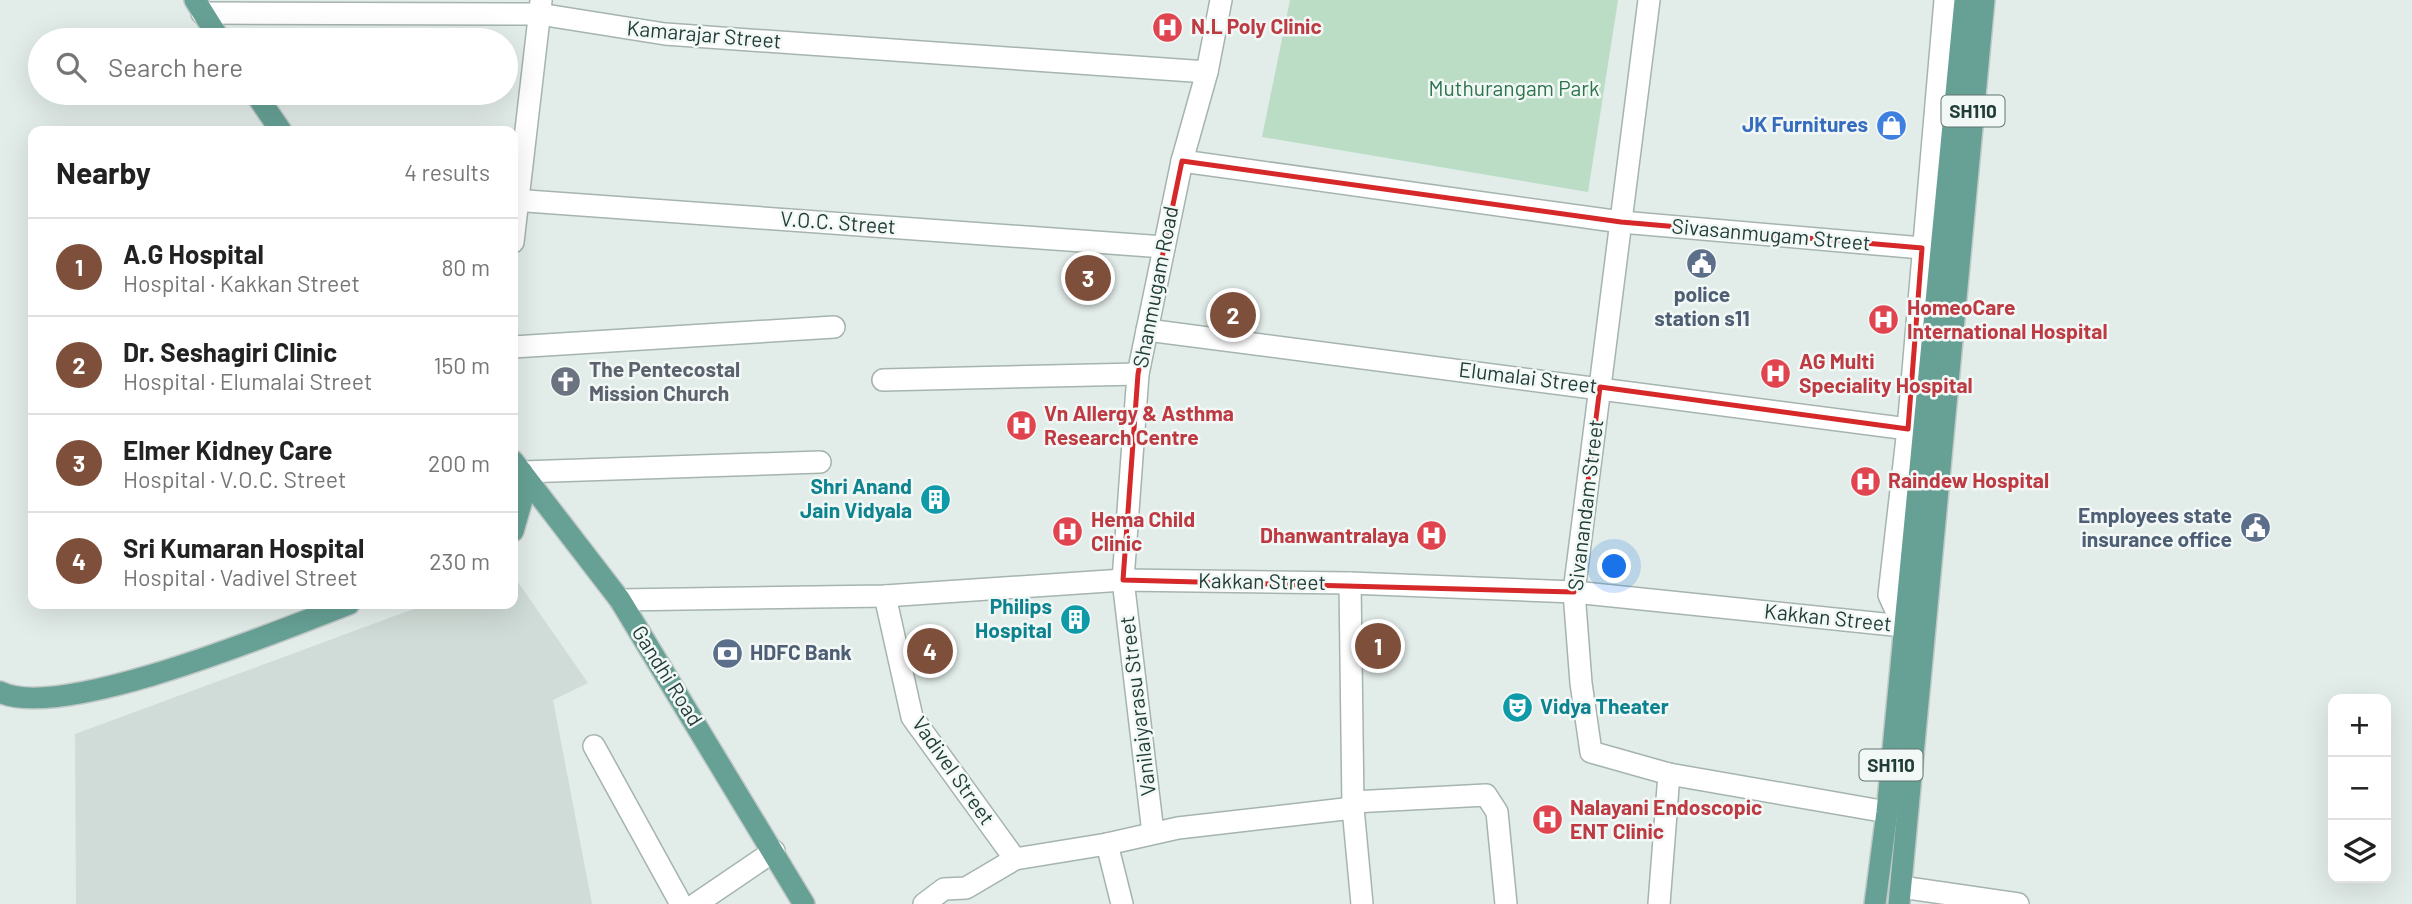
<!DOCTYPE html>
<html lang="en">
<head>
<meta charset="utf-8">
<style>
  body { margin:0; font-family:Barlow,sans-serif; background:#f6f6f6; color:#222 }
  .controls { position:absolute; right:21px; bottom:21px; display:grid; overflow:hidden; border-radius:14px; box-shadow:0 7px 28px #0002 }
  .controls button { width:63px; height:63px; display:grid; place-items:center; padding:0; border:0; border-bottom:2px solid #e0e0e0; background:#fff; color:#222; font:35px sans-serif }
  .you { position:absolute; left:1615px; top:567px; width:24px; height:24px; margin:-18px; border:5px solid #fff; border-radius:50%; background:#1a73e8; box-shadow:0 0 0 10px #1a73e833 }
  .badge { display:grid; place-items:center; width:46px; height:46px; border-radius:50%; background:#7e503c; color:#fff; font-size:23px; font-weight:700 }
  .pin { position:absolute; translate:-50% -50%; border:4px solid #fff; box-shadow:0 2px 7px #0006 }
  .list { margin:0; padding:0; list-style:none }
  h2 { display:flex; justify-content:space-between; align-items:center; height:91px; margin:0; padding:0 28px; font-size:30px }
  h2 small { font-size:23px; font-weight:400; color:#767676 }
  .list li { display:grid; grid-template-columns:46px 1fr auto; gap:21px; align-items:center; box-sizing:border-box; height:98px; padding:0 28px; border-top:2px solid #e0e0e0 }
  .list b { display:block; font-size:26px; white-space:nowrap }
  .list p { margin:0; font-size:23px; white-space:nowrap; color:#767676 }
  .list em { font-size:23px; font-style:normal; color:#767676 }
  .icon { flex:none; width:38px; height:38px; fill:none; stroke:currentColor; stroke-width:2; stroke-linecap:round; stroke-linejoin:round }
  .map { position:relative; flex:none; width:2412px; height:904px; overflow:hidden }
  .search { position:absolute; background:#fff; box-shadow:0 7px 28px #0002; left:28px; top:28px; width:490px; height:77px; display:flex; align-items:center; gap:18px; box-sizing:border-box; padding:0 24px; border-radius:38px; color:#767676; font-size:26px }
  .panel { position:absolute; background:#fff; box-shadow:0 7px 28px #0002; left:28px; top:126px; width:490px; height:483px; border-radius:14px }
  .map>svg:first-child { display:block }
  .built { fill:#d0dcd7 }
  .green { fill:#bbddc6 }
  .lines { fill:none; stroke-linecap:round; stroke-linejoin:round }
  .minor-casing { stroke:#a5b4af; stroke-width:24 }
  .major-casing { stroke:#c1c9c7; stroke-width:24 }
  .minor { stroke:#fff; stroke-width:21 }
  .major { stroke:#67a195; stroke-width:21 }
  .marked { fill:none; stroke:#d62828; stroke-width:5; stroke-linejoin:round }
  .labels { text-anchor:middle; stroke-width:5; stroke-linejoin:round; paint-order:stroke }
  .shield { fill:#f2f8f6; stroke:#607570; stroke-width:2 }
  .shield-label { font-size:19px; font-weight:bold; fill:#223d37 }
  .health-label { font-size:21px; font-weight:bold; fill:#be3a42; stroke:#f2f8f6; text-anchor:start }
  .street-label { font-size:21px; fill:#223d37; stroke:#f2f8f6 }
  .park-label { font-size:21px; fill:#2d734c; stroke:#f2f8f6 }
  .shop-label { font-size:21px; font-weight:bold; fill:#366cbe; stroke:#f2f8f6; text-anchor:end }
  .service-label { font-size:21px; font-weight:bold; fill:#4e5e75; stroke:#f2f8f6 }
  .worship-label { font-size:21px; font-weight:bold; fill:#5b616d; stroke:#f2f8f6; text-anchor:start }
  .culture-label { font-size:21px; font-weight:bold; fill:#0d838f; stroke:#f2f8f6; text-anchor:end }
</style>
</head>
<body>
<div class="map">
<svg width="2412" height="904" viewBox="0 0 2412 904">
  <rect width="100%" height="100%" fill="#e2ece8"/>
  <polygon class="built" points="513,575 588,683 553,700 592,904 76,904 75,734 427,604 513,604"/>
  <polygon class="green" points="1290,0 1618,0 1588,192 1262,137"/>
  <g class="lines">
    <defs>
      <g id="minor">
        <polyline points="1649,0 1574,592 1581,683 1591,752 1669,774 1887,812"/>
        <polyline points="202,13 539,14 665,34 1207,72"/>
        <polyline points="1182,161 1621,222 1922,248"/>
        <polyline points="513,200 1164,247"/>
        <polyline points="513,242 541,1"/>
        <polyline points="1147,330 1908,429"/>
        <polyline points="513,347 834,327"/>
        <polyline points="883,380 1138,374"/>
        <polyline points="522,472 820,462"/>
        <polyline points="1350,583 1353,808 1362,904"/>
        <polyline points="885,596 912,717 1015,859"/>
        <polyline points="620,600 885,596 1123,580 1350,583 1574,592 1903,626"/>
        <polyline points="1903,626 1889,595 1908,429 1945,0"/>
        <polyline points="594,746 681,904"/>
        <polyline points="1353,802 1486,795 1497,812 1506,904"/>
        <polyline points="1153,833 1123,580 1138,374 1182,161 1207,72 1221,0"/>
        <polyline points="1107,844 1122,904"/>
        <polyline points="1901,887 2018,904"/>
        <polyline points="696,904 774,851"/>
        <polyline points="924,904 944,889 966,888 1015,859 1107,844 1178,828 1353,808"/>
        <polyline points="1659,904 1669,774"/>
      </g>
      <g id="major">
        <polyline points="195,0 220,40"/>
        <polyline points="255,93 281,131"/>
        <polyline points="513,461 620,600 804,904"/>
        <polyline points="513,531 524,493 522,472"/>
        <path d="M 0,692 C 61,722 281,630 349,604"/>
        <polyline points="1875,904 1887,812 1965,0"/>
        <polyline points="1899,904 1984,0"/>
      </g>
    </defs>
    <use href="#minor" class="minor-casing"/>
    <use href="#major" class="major-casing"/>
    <use href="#minor" class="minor"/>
    <use href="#major" class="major"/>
  </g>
  <path class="marked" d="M 1182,161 L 1621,222 L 1922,248 L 1908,429 L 1600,387 L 1574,592 L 1123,580 L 1138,374 Z"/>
  <defs>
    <symbol id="hospital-disc" viewBox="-11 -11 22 22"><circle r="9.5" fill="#e0444e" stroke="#f2f8f6"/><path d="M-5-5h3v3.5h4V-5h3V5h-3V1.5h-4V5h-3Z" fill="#fff"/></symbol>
    <symbol id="shop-disc" viewBox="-11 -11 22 22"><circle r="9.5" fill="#3f7fe0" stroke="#f2f8f6"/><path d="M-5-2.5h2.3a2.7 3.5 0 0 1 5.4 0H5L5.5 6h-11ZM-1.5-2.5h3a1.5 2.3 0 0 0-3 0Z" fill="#fff"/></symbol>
    <symbol id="civic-disc" viewBox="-11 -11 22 22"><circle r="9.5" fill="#5c6f8a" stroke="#f2f8f6"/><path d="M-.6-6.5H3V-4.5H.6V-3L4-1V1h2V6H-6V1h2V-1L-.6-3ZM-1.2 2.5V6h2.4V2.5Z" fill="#fff"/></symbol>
    <symbol id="church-disc" viewBox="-11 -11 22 22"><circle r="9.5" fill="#6b7280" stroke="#f2f8f6"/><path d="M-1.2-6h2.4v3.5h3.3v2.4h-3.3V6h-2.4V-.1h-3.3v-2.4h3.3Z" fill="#fff"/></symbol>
    <symbol id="building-disc" viewBox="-11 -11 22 22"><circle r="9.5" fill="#0f9aa8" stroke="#f2f8f6"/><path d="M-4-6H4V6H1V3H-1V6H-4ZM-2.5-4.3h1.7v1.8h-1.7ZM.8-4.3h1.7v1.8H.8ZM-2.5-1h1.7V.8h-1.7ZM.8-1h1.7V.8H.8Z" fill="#fff"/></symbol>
    <symbol id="bank-disc" viewBox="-11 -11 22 22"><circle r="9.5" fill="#5c6f8a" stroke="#f2f8f6"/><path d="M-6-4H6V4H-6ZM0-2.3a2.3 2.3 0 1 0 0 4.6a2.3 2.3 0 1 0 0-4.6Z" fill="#fff"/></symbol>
    <symbol id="theatre-disc" viewBox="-11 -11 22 22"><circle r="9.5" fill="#0f9aa8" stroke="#f2f8f6"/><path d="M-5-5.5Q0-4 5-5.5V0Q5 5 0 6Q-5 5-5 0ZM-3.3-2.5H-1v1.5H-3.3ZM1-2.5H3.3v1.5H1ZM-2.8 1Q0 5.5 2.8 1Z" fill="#fff"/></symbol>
  </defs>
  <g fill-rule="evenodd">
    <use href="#hospital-disc" x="1150" y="10" width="35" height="35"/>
    <use href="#shop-disc" x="1874" y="108" width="35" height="35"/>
    <use href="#civic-disc" x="1684" y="246" width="35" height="35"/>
    <use href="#hospital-disc" x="1866" y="302" width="35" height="35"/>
    <use href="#hospital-disc" x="1758" y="356" width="35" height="35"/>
    <use href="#church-disc" x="548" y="364" width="35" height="35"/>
    <use href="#hospital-disc" x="1004" y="408" width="35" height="35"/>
    <use href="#hospital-disc" x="1848" y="464" width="35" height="35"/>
    <use href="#building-disc" x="918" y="482" width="35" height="35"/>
    <use href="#civic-disc" x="2238" y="510" width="35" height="35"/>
    <use href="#hospital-disc" x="1050" y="514" width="35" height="35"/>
    <use href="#hospital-disc" x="1414" y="518" width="35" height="35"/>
    <use href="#building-disc" x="1058" y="602" width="35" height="35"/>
    <use href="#bank-disc" x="710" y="636" width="35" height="35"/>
    <use href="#theatre-disc" x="1500" y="690" width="35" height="35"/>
    <use href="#hospital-disc" x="1530" y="802" width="35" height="35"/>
  </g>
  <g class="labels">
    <g class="shield">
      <rect x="1941.5" y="95.5" width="63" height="31" rx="5"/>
      <rect x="1859.5" y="749.5" width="63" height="31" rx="5"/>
    </g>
    <g class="shield-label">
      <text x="1973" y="118">SH110</text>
      <text x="1891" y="772">SH110</text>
    </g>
    <g class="health-label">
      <text x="1191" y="34">N.L Poly Clinic</text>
      <text x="1907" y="315">HomeoCare<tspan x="1907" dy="24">International Hospital</tspan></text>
      <text x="1799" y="369">AG Multi<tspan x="1799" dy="24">Speciality Hospital</tspan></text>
      <text x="1044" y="421">Vn Allergy &amp; Asthma<tspan x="1044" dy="24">Research Centre</tspan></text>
      <text x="1888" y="488">Raindew Hospital</text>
      <text x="1091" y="527">Hema Child<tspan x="1091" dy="24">Clinic</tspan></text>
      <text x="1409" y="543" text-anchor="end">Dhanwantralaya</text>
      <text x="1570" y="815">Nalayani Endoscopic<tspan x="1570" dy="24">ENT Clinic</tspan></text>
    </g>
    <g class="street-label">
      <text transform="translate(704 35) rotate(5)" y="7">Kamarajar Street</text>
      <text transform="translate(838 223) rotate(4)" y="7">V.O.C. Street</text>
      <text transform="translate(1771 235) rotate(5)" y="7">Sivasanmugam Street</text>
      <text transform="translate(1156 287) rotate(-79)" y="7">Shanmugam Road</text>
      <text transform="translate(1528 378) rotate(7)" y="7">Elumalai Street</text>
      <text transform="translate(1586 505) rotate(-83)" y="7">Sivanandam Street</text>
      <text transform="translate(1262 582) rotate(1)" y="7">Kakkan Street</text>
      <text transform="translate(1828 618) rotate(6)" y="7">Kakkan Street</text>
      <text transform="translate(667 676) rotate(58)" y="7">Gandhi Road</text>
      <text transform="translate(1138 706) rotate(-97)" y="7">Vanilaiyarasu Street</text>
      <text transform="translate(953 771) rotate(55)" y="7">Vadivel Street</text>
    </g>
    <g class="park-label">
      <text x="1514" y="96">Muthurangam Park</text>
    </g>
    <g class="shop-label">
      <text x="1868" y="132">JK Furnitures</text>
    </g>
    <g class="service-label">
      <text x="1702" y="302">police<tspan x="1702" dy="24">station s11</tspan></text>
      <text x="2232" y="523" text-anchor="end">Employees state<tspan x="2232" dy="24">insurance office</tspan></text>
      <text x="750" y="660" text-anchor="start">HDFC Bank</text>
    </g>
    <g class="worship-label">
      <text x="589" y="377">The Pentecostal<tspan x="589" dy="24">Mission Church</tspan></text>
    </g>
    <g class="culture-label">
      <text x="912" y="494">Shri Anand<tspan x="912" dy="24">Jain Vidyala</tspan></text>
      <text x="1052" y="614">Philips<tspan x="1052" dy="24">Hospital</tspan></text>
      <text x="1540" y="714" text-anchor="start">Vidya Theater</text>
    </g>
  </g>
</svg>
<div class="controls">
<button>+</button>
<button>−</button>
<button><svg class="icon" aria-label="layers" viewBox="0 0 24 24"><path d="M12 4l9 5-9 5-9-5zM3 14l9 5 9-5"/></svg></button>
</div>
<div class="you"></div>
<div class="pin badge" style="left:1378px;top:646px">1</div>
<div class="pin badge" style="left:1233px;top:315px">2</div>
<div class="pin badge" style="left:1088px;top:278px">3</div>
<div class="pin badge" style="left:930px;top:651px">4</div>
<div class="search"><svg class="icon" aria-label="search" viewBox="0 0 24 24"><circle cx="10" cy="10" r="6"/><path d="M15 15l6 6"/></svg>Search here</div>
<section class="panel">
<h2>Nearby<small>4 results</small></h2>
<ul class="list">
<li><span class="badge">1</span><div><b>A.G Hospital</b><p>Hospital · Kakkan Street</p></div><em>80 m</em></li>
<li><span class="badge">2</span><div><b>Dr. Seshagiri Clinic</b><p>Hospital · Elumalai Street</p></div><em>150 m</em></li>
<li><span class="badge">3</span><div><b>Elmer Kidney Care</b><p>Hospital · V.O.C. Street</p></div><em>200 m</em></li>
<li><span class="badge">4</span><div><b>Sri Kumaran Hospital</b><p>Hospital · Vadivel Street</p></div><em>230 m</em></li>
</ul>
</section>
</div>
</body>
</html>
